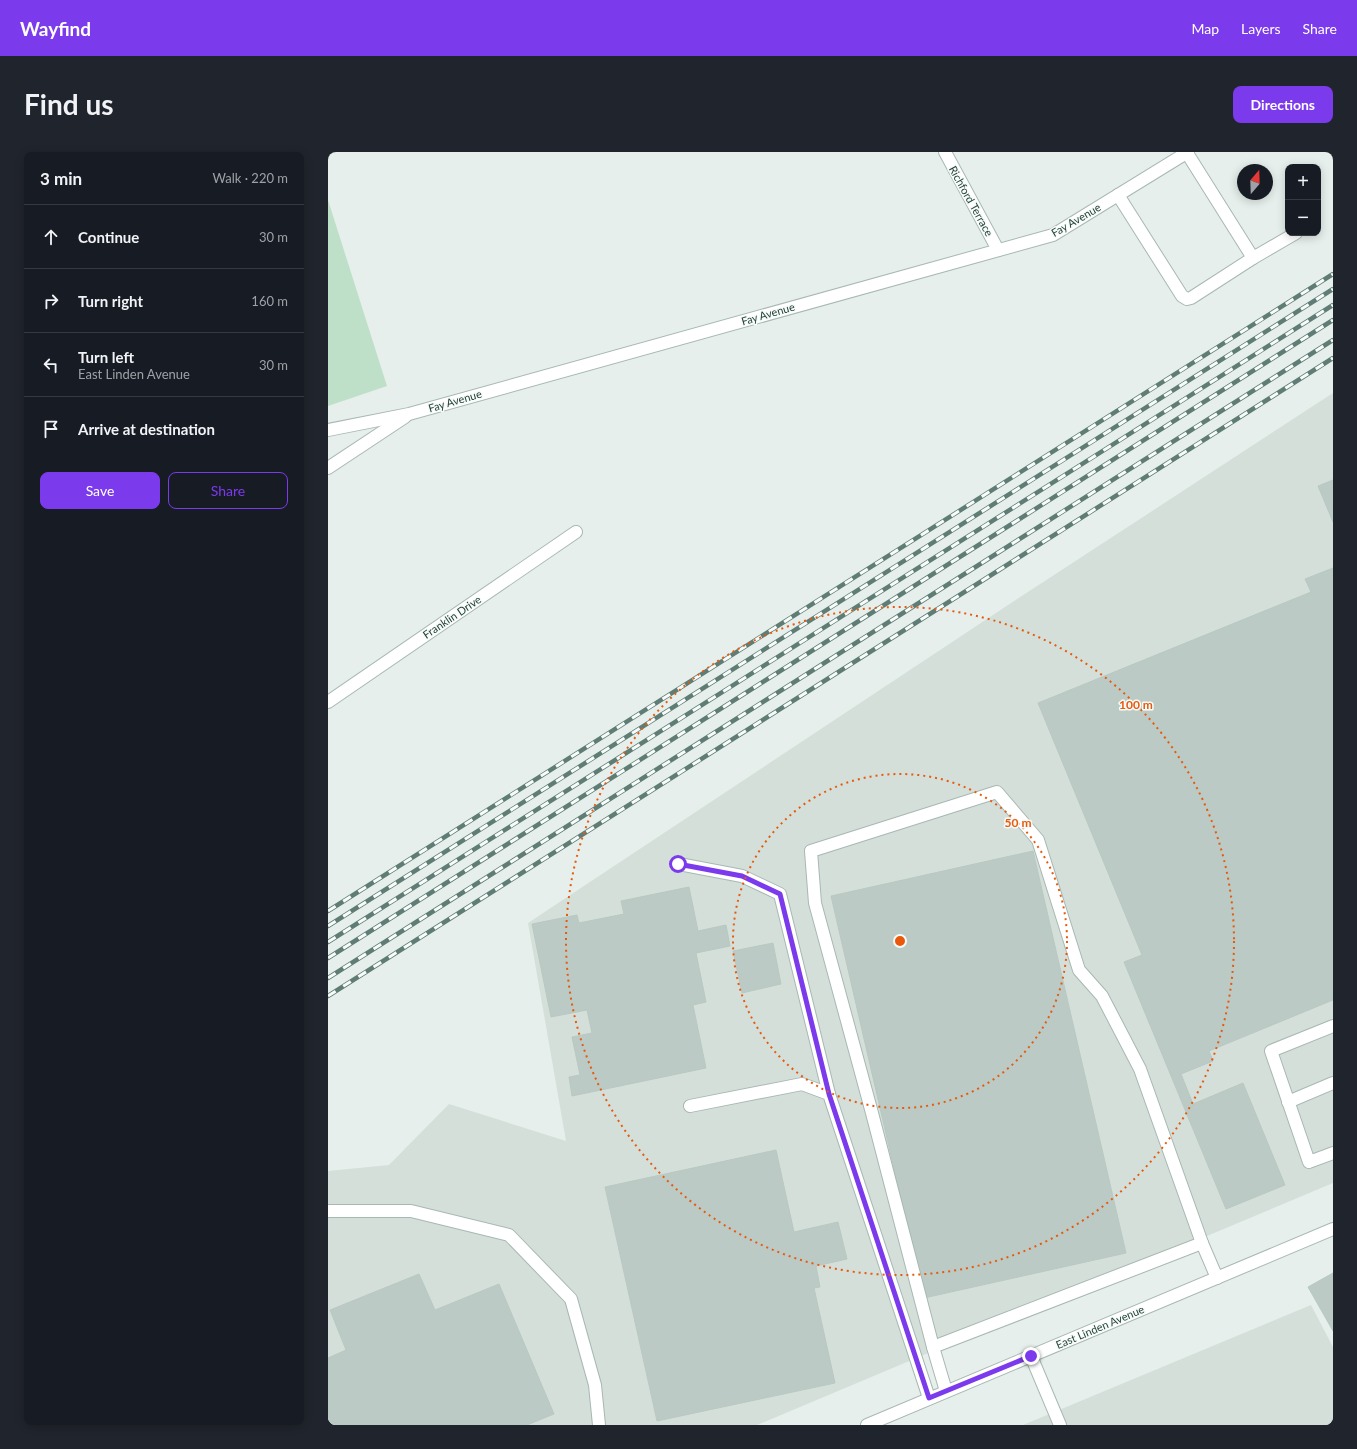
<!DOCTYPE html>
<html lang="en">
<head>
<meta charset="utf-8">
<style>
  body { margin:0; font-family:Lato,sans-serif; background:#20242c; color:#f1f3f6 }
  .controls { position:absolute; right:12px; top:12px; display:grid; overflow:hidden; border-radius:8px; box-shadow:0 2px 10px #0003 }
  .controls button { width:36px; height:36px; display:grid; place-items:center; padding:0; border:0; border-bottom:1px solid #363941; background:#171b24; color:#f1f3f6; font:20px sans-serif }
  .compass { position:absolute; left:909px; top:12px; width:36px; height:36px; border-radius:50%; background:#171b24; box-shadow:0 2px 10px #0003; rotate:19deg }
  .stop { position:absolute; width:12px; height:12px; margin:-9px; border:3px solid #7c3aed; border-radius:50%; background:#fff }
  .stop.end { background:#7c3aed; border-color:#fff; box-shadow:0 1px 4px #0008 }
  .list { margin:0; padding:0; list-style:none }
  h2 { display:flex; justify-content:space-between; align-items:center; height:52px; margin:0; padding:0 16px; font-size:17px }
  h2 small { font-size:13px; font-weight:400; color:#9ea1a6 }
  .list li { display:grid; grid-template-columns:26px 1fr auto; gap:12px; align-items:center; box-sizing:border-box; height:64px; padding:0 16px; border-top:1px solid #363941 }
  .list b { display:block; font-size:15px; white-space:nowrap }
  .list p { margin:0; font-size:13px; white-space:nowrap; color:#9ea1a6 }
  .list em { font-size:13px; font-style:normal; color:#9ea1a6 }
  .actions { display:flex; gap:8px; padding:12px 16px }
  .actions a { flex:1; padding:9px 0; border:1px solid #7c3aed; border-radius:8px; text-align:center; font-size:14px; color:#7c3aed }
  .actions .main { background:#7c3aed; color:#fff }
  .icon { flex:none; width:22px; height:22px; fill:none; stroke:currentColor; stroke-width:2; stroke-linecap:round; stroke-linejoin:round }
  .map { position:relative; flex:none; width:1005px; height:1273px; overflow:hidden; border-radius:8px }
  header { display:flex; align-items:center; gap:24px; box-sizing:border-box; height:56px; padding:0 20px; background:#7c3aed; color:#fff }
  header strong { font-size:19px }
  nav { display:flex; gap:22px; margin-inline-start:auto; font-size:14px }
  .intro { display:flex; align-items:center; justify-content:space-between; box-sizing:border-box; height:96px; padding:0 24px }
  h1 { margin:0; font-size:28px }
  .button { padding:10px 18px; border-radius:8px; background:#7c3aed; color:#fff; font-size:14px; font-weight:700 }
  main { display:flex; gap:24px; padding:0 24px }
  aside { flex:1; background:#171b24; border-radius:8px; box-shadow:0 2px 10px #0003 }
  .map>svg:first-child { display:block }
  .built { fill:#d4dfda }
  .green { fill:#bfe0c8 }
  .building { fill:#bbcac4; stroke:#b8c9c2 }
  .lines { fill:none; stroke-linecap:round; stroke-linejoin:round }
  .minor-casing { stroke:#a8b8b2; stroke-width:14 }
  .minor { stroke:#fff; stroke-width:12 }
  .rail-casing { stroke:#5f7d75; stroke-width:4.5 }
  .rail { stroke:#f7fbf9; stroke-width:3; stroke-dasharray:9; stroke-linecap:butt }
  .route { stroke:#7c3aed; stroke-width:5 }
  .ring { fill:none; stroke:#e8590c; stroke-width:2; stroke-dasharray:2 4 }
  .labels { text-anchor:middle; stroke-width:3; stroke-linejoin:round; paint-order:stroke }
  .street-label { font-size:11px; fill:#24423a; stroke:#f7fbf9 }
  .centre { fill:#e8590c; stroke:#f7fbf9; stroke-width:2 }
  .ring-label { font-size:12px; text-anchor:middle; font-weight:bold; fill:#e8590c; stroke:#f7fbf9; stroke-width:3; stroke-linejoin:round; paint-order:stroke }
</style>
</head>
<body>
<header>
<strong>Wayfind</strong>
<nav><a>Map</a><a>Layers</a><a>Share</a></nav>
</header>
<div class="intro"><h1>Find us</h1><a class="button">Directions</a></div>
<main>
<aside>
<h2>3 min<small>Walk · 220 m</small></h2>
<ul class="list">
<li><svg class="icon" aria-label="ahead" viewBox="0 0 24 24"><path d="M12 20V5M6 11l6-6 6 6"/></svg><div><b>Continue</b></div><em>30 m</em></li>
<li><svg class="icon" aria-label="right" viewBox="0 0 24 24"><path d="M7 20v-9h11M14 6l5 5-5 5"/></svg><div><b>Turn right</b></div><em>160 m</em></li>
<li><svg class="icon" aria-label="left" viewBox="0 0 24 24"><path d="M17 20v-9H6M10 6l-5 5 5 5"/></svg><div><b>Turn left</b><p>East Linden Avenue</p></div><em>30 m</em></li>
<li><svg class="icon" aria-label="arrive" viewBox="0 0 24 24"><path d="M6 21V4h12l-3 4 3 4H6"/></svg><div><b>Arrive at destination</b></div></li>
</ul>
<div class="actions"><a class="main">Save</a><a>Share</a></div>
</aside>
<div class="map">
<svg width="1005" height="1273" viewBox="0 0 1005 1273">
  <rect width="100%" height="100%" fill="#e6efeb"/>
  <g class="built">
    <polygon points="1005,241 1005,1031 429,1273 0,1273 0,1019 61,1013 121,952 238,989 200,771 674,457"/>
    <polygon points="983,1153 1005,1195 1005,1273 695,1273"/>
  </g>
  <polygon class="green" points="0,48 59,234 0,254"/>
  <g class="building">
    <polygon points="1005,328 1005,370 990,334"/>
    <polygon points="1005,416 1005,848 881,899 885,909 853,922 865,952 915,931 957,1033 898,1057 796,810 814,803 710,551 983,440 977,427"/>
    <polygon points="705,699 798,1101 596,1146 503,744"/>
    <polygon points="361,735 370,779 398,773 402,794 368,801 378,850 365,853 378,916 244,944 241,925 252,923 244,885 264,881 259,858 223,865 204,772 249,763 251,771 296,762 293,749"/>
    <polygon points="445,791 453,832 414,841 405,799"/>
    <polygon points="448,998 466,1080 510,1070 519,1107 488,1114 492,1135 486,1136 507,1231 329,1269 277,1035"/>
    <polygon points="1005,1121 1005,1179 980,1135"/>
    <polygon points="91,1122 107,1158 171,1132 226,1262 199,1273 0,1273 0,1206 18,1198 2,1158"/>
  </g>
  <g class="lines">
    <defs>
      <g id="minor">
        <polyline points="617,0 670,98"/>
        <polyline points="859,1 925,106 968,81"/>
        <polyline points="790,43 854,144 859,147 863,146 925,106"/>
        <polyline points="0,278 81,262 725,83 860,0"/>
        <polyline points="0,316 77,265"/>
        <polyline points="0,550 248,380"/>
        <polyline points="351,712 414,724 452,742 501,942"/>
        <polyline points="1005,874 943,899 981,1010 1005,1001"/>
        <polyline points="960,950 1005,931"/>
        <polyline points="362,954 474,932 501,942 601,1246"/>
        <polyline points="0,1059 83,1059 181,1083 243,1147 267,1233 271,1273"/>
        <polyline points="605,1195 874,1091"/>
        <polyline points="703,1204 732,1273"/>
        <polyline points="618,1239 605,1195 544,961 487,751 483,699 669,640 710,688 751,818 774,844 812,917 874,1091 889,1126"/>
        <polyline points="539,1273 1005,1077"/>
      </g>
    </defs>
    <use href="#minor" class="minor-casing"/>
    <use href="#minor" class="minor"/>
    <defs>
      <g id="rail">
        <polyline points="0,759 1005,122"/>
        <polyline points="0,774 1005,137"/>
        <polyline points="0,790 1005,153"/>
        <polyline points="0,806 1005,168"/>
        <polyline points="0,826 1005,188"/>
        <polyline points="0,844 1005,206"/>
      </g>
    </defs>
    <use href="#rail" class="rail-casing"/>
    <use href="#rail" class="rail"/>
  </g>
  <g class="lines">
    <polyline class="route" points="350,712 414,724 452,742 501,942 601,1246 703,1204"/>
  </g>
  <g class="ring">
    <circle cx="572" cy="789" r="167"/>
    <circle cx="572" cy="789" r="334"/>
  </g>
  <g class="labels">
    <g class="street-label">
      <text transform="translate(643 49) rotate(61)" y="4">Richford Terrace</text>
      <text transform="translate(748 68) rotate(-30)" y="4">Fay Avenue</text>
      <text transform="translate(440 162) rotate(-16)" y="4">Fay Avenue</text>
      <text transform="translate(127 249) rotate(-16)" y="4">Fay Avenue</text>
      <text transform="translate(124 465) rotate(-34)" y="4">Franklin Drive</text>
      <text transform="translate(772 1175) rotate(-23)" y="4">East Linden Avenue</text>
    </g>
  </g>
  <circle cx="572" cy="789" r="6" class="centre"/>
  <g class="ring-label">
    <text x="808" y="557">100 m</text>
    <text x="690" y="675">50 m</text>
  </g>
</svg>
<div class="controls">
<button>+</button>
<button>−</button>
</div>
<svg class="compass" viewBox="-18 -18 36 36"><path d="M0-13l5 13h-10z" fill="#e53935"/><path d="M0 13l5-13h-10z" fill="#9ea1a6"/></svg>
<div class="stop" style="left:350px;top:712px"></div>
<div class="stop end" style="left:703px;top:1204px"></div>
</div>
</main>
</body>
</html>
